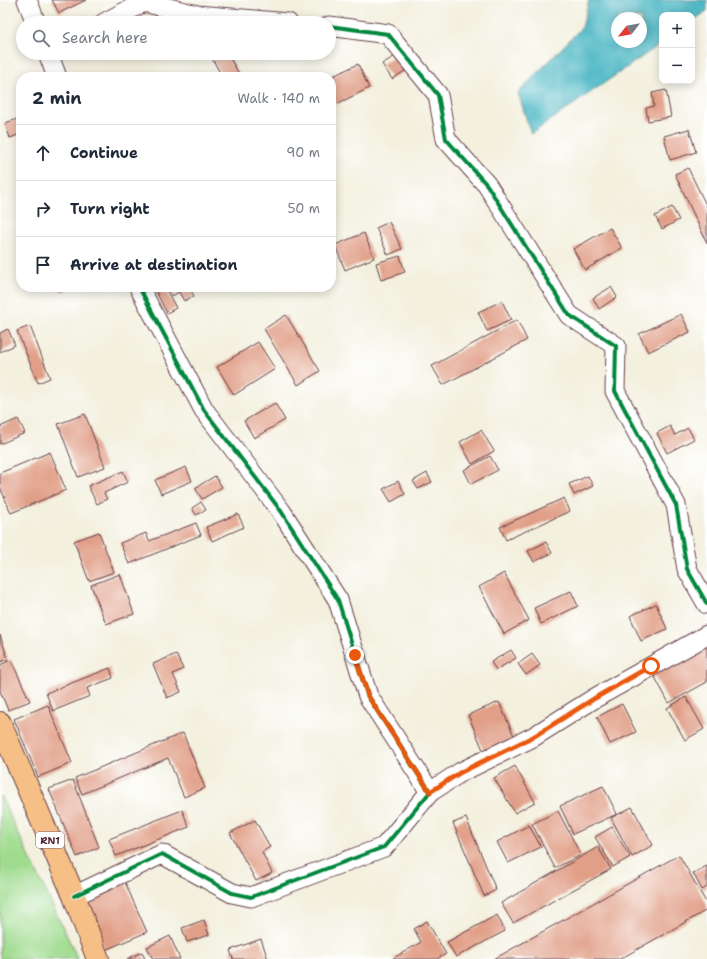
<!DOCTYPE html>
<html lang="en">
<head>
<meta charset="utf-8">
<style>
  body { margin:0; font-family:"Shantell Sans",sans-serif; background:#f2f2f3; color:#1f2937 }
  .controls { position:absolute; right:12px; top:12px; display:grid; overflow:hidden; border-radius:8px; box-shadow:0 2px 10px #0003 }
  .controls button { width:36px; height:36px; display:grid; place-items:center; padding:0; border:0; border-bottom:1px solid #e0e1e3; background:#fff; color:#1f2937; font:20px sans-serif }
  .compass { position:absolute; left:611px; top:12px; width:36px; height:36px; border-radius:50%; background:#fff; box-shadow:0 2px 10px #0003; rotate:239deg }
  .stop { position:absolute; width:12px; height:12px; margin:-9px; border:3px solid #ea580c; border-radius:50%; background:#fff }
  .stop.end { background:#ea580c; border-color:#fff; box-shadow:0 1px 4px #0008 }
  .list { margin:0; padding:0; list-style:none }
  h2 { display:flex; justify-content:space-between; align-items:center; height:52px; margin:0; padding:0 16px; font-size:17px }
  h2 small { font-size:13px; font-weight:400; color:#747a83 }
  .list li { display:grid; grid-template-columns:26px 1fr auto; gap:12px; align-items:center; box-sizing:border-box; height:56px; padding:0 16px; border-top:1px solid #e0e1e3 }
  .list b { display:block; font-size:15px; white-space:nowrap }
  .list em { font-size:13px; font-style:normal; color:#747a83 }
  .icon { flex:none; width:22px; height:22px; fill:none; stroke:currentColor; stroke-width:2; stroke-linecap:round; stroke-linejoin:round }
  .map { position:relative; flex:none; width:707px; height:959px; overflow:hidden }
  .search { position:absolute; background:#fff; box-shadow:0 2px 10px #0003; left:16px; top:16px; width:320px; height:44px; display:flex; align-items:center; gap:10px; box-sizing:border-box; padding:0 14px; border-radius:22px; color:#747a83; font-size:15px }
  .panel { position:absolute; background:#fff; box-shadow:0 2px 10px #0003; left:16px; top:72px; width:320px; height:220px; border-radius:16px }
  .map>svg:first-child { display:block }
  .green { fill:#a0dc90; stroke:#757e5e }
  .water { fill:#48b6c2; stroke:#496a76; fill-rule:evenodd }
  .building { fill:#e19f87 }
  .lines { fill:none; stroke-linecap:round; stroke-linejoin:round }
  .minor-casing { stroke:#633e46; stroke-width:21 }
  .trunk-casing { stroke:#633e46; stroke-width:24 }
  .minor { stroke:#fff; stroke-width:19 }
  .trunk { stroke:#f5bf86; stroke-width:22 }
  .cycleway-casing { stroke:#fff; stroke-width:6 }
  .cycleway { stroke:#00873e; stroke-width:4 }
  .route { stroke:#ea580c; stroke-width:5 }
  .labels { text-anchor:middle; stroke-width:3.5; stroke-linejoin:round; paint-order:stroke }
  .shield { fill:#fff; stroke:#80626b; stroke-width:1 }
  .shield-label { font-size:10px; font-weight:bold; fill:#4a1f2b }
</style>
</head>
<body>
<div class="map">
<svg width="707" height="959" viewBox="0 0 707 959">
  <rect width="100%" height="100%" fill="#fff"/>
  <filter id="ink" filterUnits="userSpaceOnUse"><feTurbulence type="fractalNoise" baseFrequency=".025" numOctaves="2"/><feDisplacementMap in="SourceGraphic" scale="8" xChannelSelector="R" yChannelSelector="G"/><feConvolveMatrix kernelMatrix="1 2 1 2 8 2 1 2 1" color-interpolation-filters="sRGB"/></filter>
  <filter id="wash" filterUnits="userSpaceOnUse"><feTurbulence type="fractalNoise" baseFrequency=".012" numOctaves="4" result="noise"/><feDisplacementMap in="SourceGraphic" scale="16" xChannelSelector="R" yChannelSelector="G"/><feGaussianBlur stdDeviation="0.9" result="paint"/><feColorMatrix in="noise" values="0 0 0 0 0 0 0 0 0 0 0 0 0 0 0 0 0 1.4 0 .05"/><feComposite in="paint" operator="in"/></filter>
  <g filter="url(#wash)">
    <rect width="100%" height="100%" fill="#f3f0de"/>
    <polygon class="green" points="0,795 78,959 0,959"/>
    <path class="water" d="M 589,0 L 707,0 L 707,11 L 692,22 L 692,15 L 662,15 L 662,43 L 531,134 L 518,93 L 582,27 ZM 617,18 L 641,18 L 641,42 L 617,42 Z"/>
    <g id="blocks">
      <g class="building">
        <polygon points="52,0 86,0 59,13"/>
        <polygon points="221,53 227,53 241,77 222,77 212,58"/>
        <polygon points="395,56 405,71 392,79 382,64"/>
        <polygon points="358,64 369,88 337,104 331,92 331,77"/>
        <polygon points="666,90 671,117 648,121 646,108 654,106 652,93"/>
        <polygon points="21,118 21,134 10,138 5,123"/>
        <polygon points="689,129 696,152 670,160 664,136"/>
        <polygon points="688,168 707,207 707,243 675,174"/>
        <polygon points="672,207 679,220 662,229 655,216"/>
        <polygon points="389,222 402,249 388,255 376,228"/>
        <polygon points="610,228 622,248 585,270 573,249"/>
        <polygon points="364,233 374,258 345,270 335,245"/>
        <polygon points="400,256 405,272 381,280 376,263"/>
        <polygon points="58,287 74,287 60,292"/>
        <polygon points="160,287 165,287 176,308 167,313 155,290"/>
        <polygon points="167,287 189,287 194,296 184,301 179,292 172,296"/>
        <polygon points="611,287 617,297 599,309 593,298"/>
        <polygon points="502,301 511,320 487,331 478,312"/>
        <polygon points="681,314 690,332 648,352 639,334"/>
        <polygon points="286,315 320,371 298,385 264,329"/>
        <polygon points="517,320 527,340 443,385 432,366"/>
        <polygon points="30,326 50,378 38,383 17,331"/>
        <polygon points="8,329 15,345 0,352 0,333"/>
        <polygon points="258,342 275,369 234,395 217,367"/>
        <polygon points="275,403 285,420 254,438 244,421"/>
        <polygon points="85,414 105,467 78,477 58,424"/>
        <polygon points="18,419 25,433 0,444 0,427"/>
        <polygon points="670,426 675,435 688,428 694,439 667,453 657,433"/>
        <polygon points="481,430 494,451 472,464 460,442"/>
        <polygon points="50,452 66,490 11,513 0,487 0,473"/>
        <polygon points="490,456 498,470 471,484 464,470"/>
        <polygon points="186,467 192,481 161,494 155,480"/>
        <polygon points="123,471 128,482 104,493 107,499 97,504 88,486"/>
        <polygon points="427,473 432,482 418,489 413,481"/>
        <polygon points="215,476 222,487 202,499 195,488"/>
        <polygon points="588,476 593,486 574,495 569,484"/>
        <polygon points="398,481 405,494 391,502 383,489"/>
        <polygon points="564,498 570,511 506,540 500,527"/>
        <polygon points="201,502 206,510 196,515 192,508"/>
        <polygon points="238,514 244,527 212,541 206,527"/>
        <polygon points="196,523 201,535 129,564 120,543 146,533 149,541"/>
        <polygon points="99,532 114,572 89,581 74,541"/>
        <polygon points="546,542 552,553 534,562 528,551"/>
        <polygon points="504,573 529,620 504,634 479,587"/>
        <polygon points="120,574 134,614 106,624 91,585"/>
        <polygon points="571,591 578,606 541,624 534,608"/>
        <polygon points="656,604 667,629 641,641 630,616"/>
        <polygon points="0,635 8,659 0,662"/>
        <polygon points="707,642 707,682 669,703 652,672"/>
        <polygon points="511,650 516,658 496,670 491,662"/>
        <polygon points="176,654 183,669 173,674 181,692 167,698 153,664"/>
        <polygon points="532,654 540,665 526,675 518,664"/>
        <polygon points="11,660 30,701 8,710 0,691 0,665"/>
        <polygon points="110,668 113,678 87,688 90,696 53,711 46,693"/>
        <polygon points="686,697 704,729 685,740 667,708"/>
        <polygon points="499,702 515,738 484,752 468,715"/>
        <polygon points="622,704 636,732 610,744 597,717"/>
        <polygon points="48,705 72,763 38,777 14,719"/>
        <polygon points="183,733 205,788 184,797 168,758 82,794 75,778"/>
        <polygon points="515,766 535,802 515,813 494,778"/>
        <polygon points="73,780 99,847 77,857 49,789"/>
        <polygon points="603,786 617,814 573,834 560,806"/>
        <polygon points="632,807 653,845 632,857 611,818"/>
        <polygon points="182,810 189,827 116,856 109,839"/>
        <polygon points="558,811 581,855 555,868 532,824"/>
        <polygon points="466,818 496,890 484,896 453,823"/>
        <polygon points="255,820 270,847 262,852 272,873 256,881 230,833"/>
        <polygon points="529,825 541,847 508,863 497,842"/>
        <polygon points="612,827 630,857 613,867 595,837"/>
        <polygon points="598,847 611,869 513,923 501,903"/>
        <polygon points="679,855 707,904 707,910 620,959 494,959"/>
        <polygon points="707,866 707,887 702,890 693,873"/>
        <polygon points="123,878 147,932 105,950 82,896"/>
        <polygon points="497,915 505,931 456,957 447,942"/>
        <polygon points="204,920 209,935 187,942 182,928"/>
        <polygon points="427,921 446,954 437,959 392,959 421,942 414,929"/>
        <polygon points="170,936 180,959 153,959 147,947"/>
        <polygon points="261,939 268,959 233,959 230,950"/>
        <polygon points="142,952 145,959 127,959"/>
      </g>
    </g>
  </g>
  <g filter="url(#ink)">
    <use href="#blocks" fill-opacity="0" stroke="#633e46" stroke-width="1"/>
    <g class="lines">
      <defs>
        <g id="minor">
          <polyline points="27,0 36,23"/>
          <polyline points="104,23 144,2 197,15 288,23"/>
          <polyline points="329,26 388,34 438,95 446,139 487,185 569,315 616,346 615,391 676,505 687,569 707,604"/>
          <polyline points="48,53 57,77"/>
          <polyline points="430,792 461,772 533,737 595,698 707,635"/>
          <polyline points="74,896 162,854 232,893 251,897 384,847 430,792 368,696 338,600 281,511 204,410 139,287"/>
        </g>
        <polyline id="trunk" points="0,723 74,896 98,959"/>
      </defs>
      <use href="#minor" class="minor-casing"/>
      <use href="#trunk" class="trunk-casing"/>
      <use href="#minor" class="minor"/>
      <use href="#trunk" class="trunk"/>
      <defs>
        <g id="cycleway">
          <polyline points="329,26 388,34 438,95 446,139 487,185 569,315 616,346 615,391 676,505 687,569 707,604"/>
          <polyline points="74,896 162,854 232,893 251,897 384,847 430,792 368,696 338,600 281,511 204,410 139,287"/>
        </g>
      </defs>
      <use href="#cycleway" class="cycleway-casing"/>
      <use href="#cycleway" class="cycleway"/>
    </g>
  </g>
  <g class="lines" filter="url(#ink)">
    <polyline class="route" points="355,655 368,696 430,792 461,772 533,737 595,698 651,666"/>
  </g>
  <g class="labels">
    <rect class="shield" x="36" y="832" width="28" height="16" rx="3"/>
    <g class="shield-label">
      <text x="50" y="844">RN1</text>
    </g>
  </g>
</svg>
<div class="controls">
<button>+</button>
<button>−</button>
</div>
<svg class="compass" viewBox="-18 -18 36 36"><path d="M0-13l5 13h-10z" fill="#e53935"/><path d="M0 13l5-13h-10z" fill="#747a83"/></svg>
<div class="stop" style="left:651px;top:666px"></div>
<div class="stop end" style="left:355px;top:655px"></div>
<div class="search"><svg class="icon" aria-label="search" viewBox="0 0 24 24"><circle cx="10" cy="10" r="6"/><path d="M15 15l6 6"/></svg>Search here</div>
<section class="panel">
<h2>2 min<small>Walk · 140 m</small></h2>
<ul class="list">
<li><svg class="icon" aria-label="ahead" viewBox="0 0 24 24"><path d="M12 20V5M6 11l6-6 6 6"/></svg><div><b>Continue</b></div><em>90 m</em></li>
<li><svg class="icon" aria-label="right" viewBox="0 0 24 24"><path d="M7 20v-9h11M14 6l5 5-5 5"/></svg><div><b>Turn right</b></div><em>50 m</em></li>
<li><svg class="icon" aria-label="arrive" viewBox="0 0 24 24"><path d="M6 21V4h12l-3 4 3 4H6"/></svg><div><b>Arrive at destination</b></div></li>
</ul>
</section>
</div>
</body>
</html>
